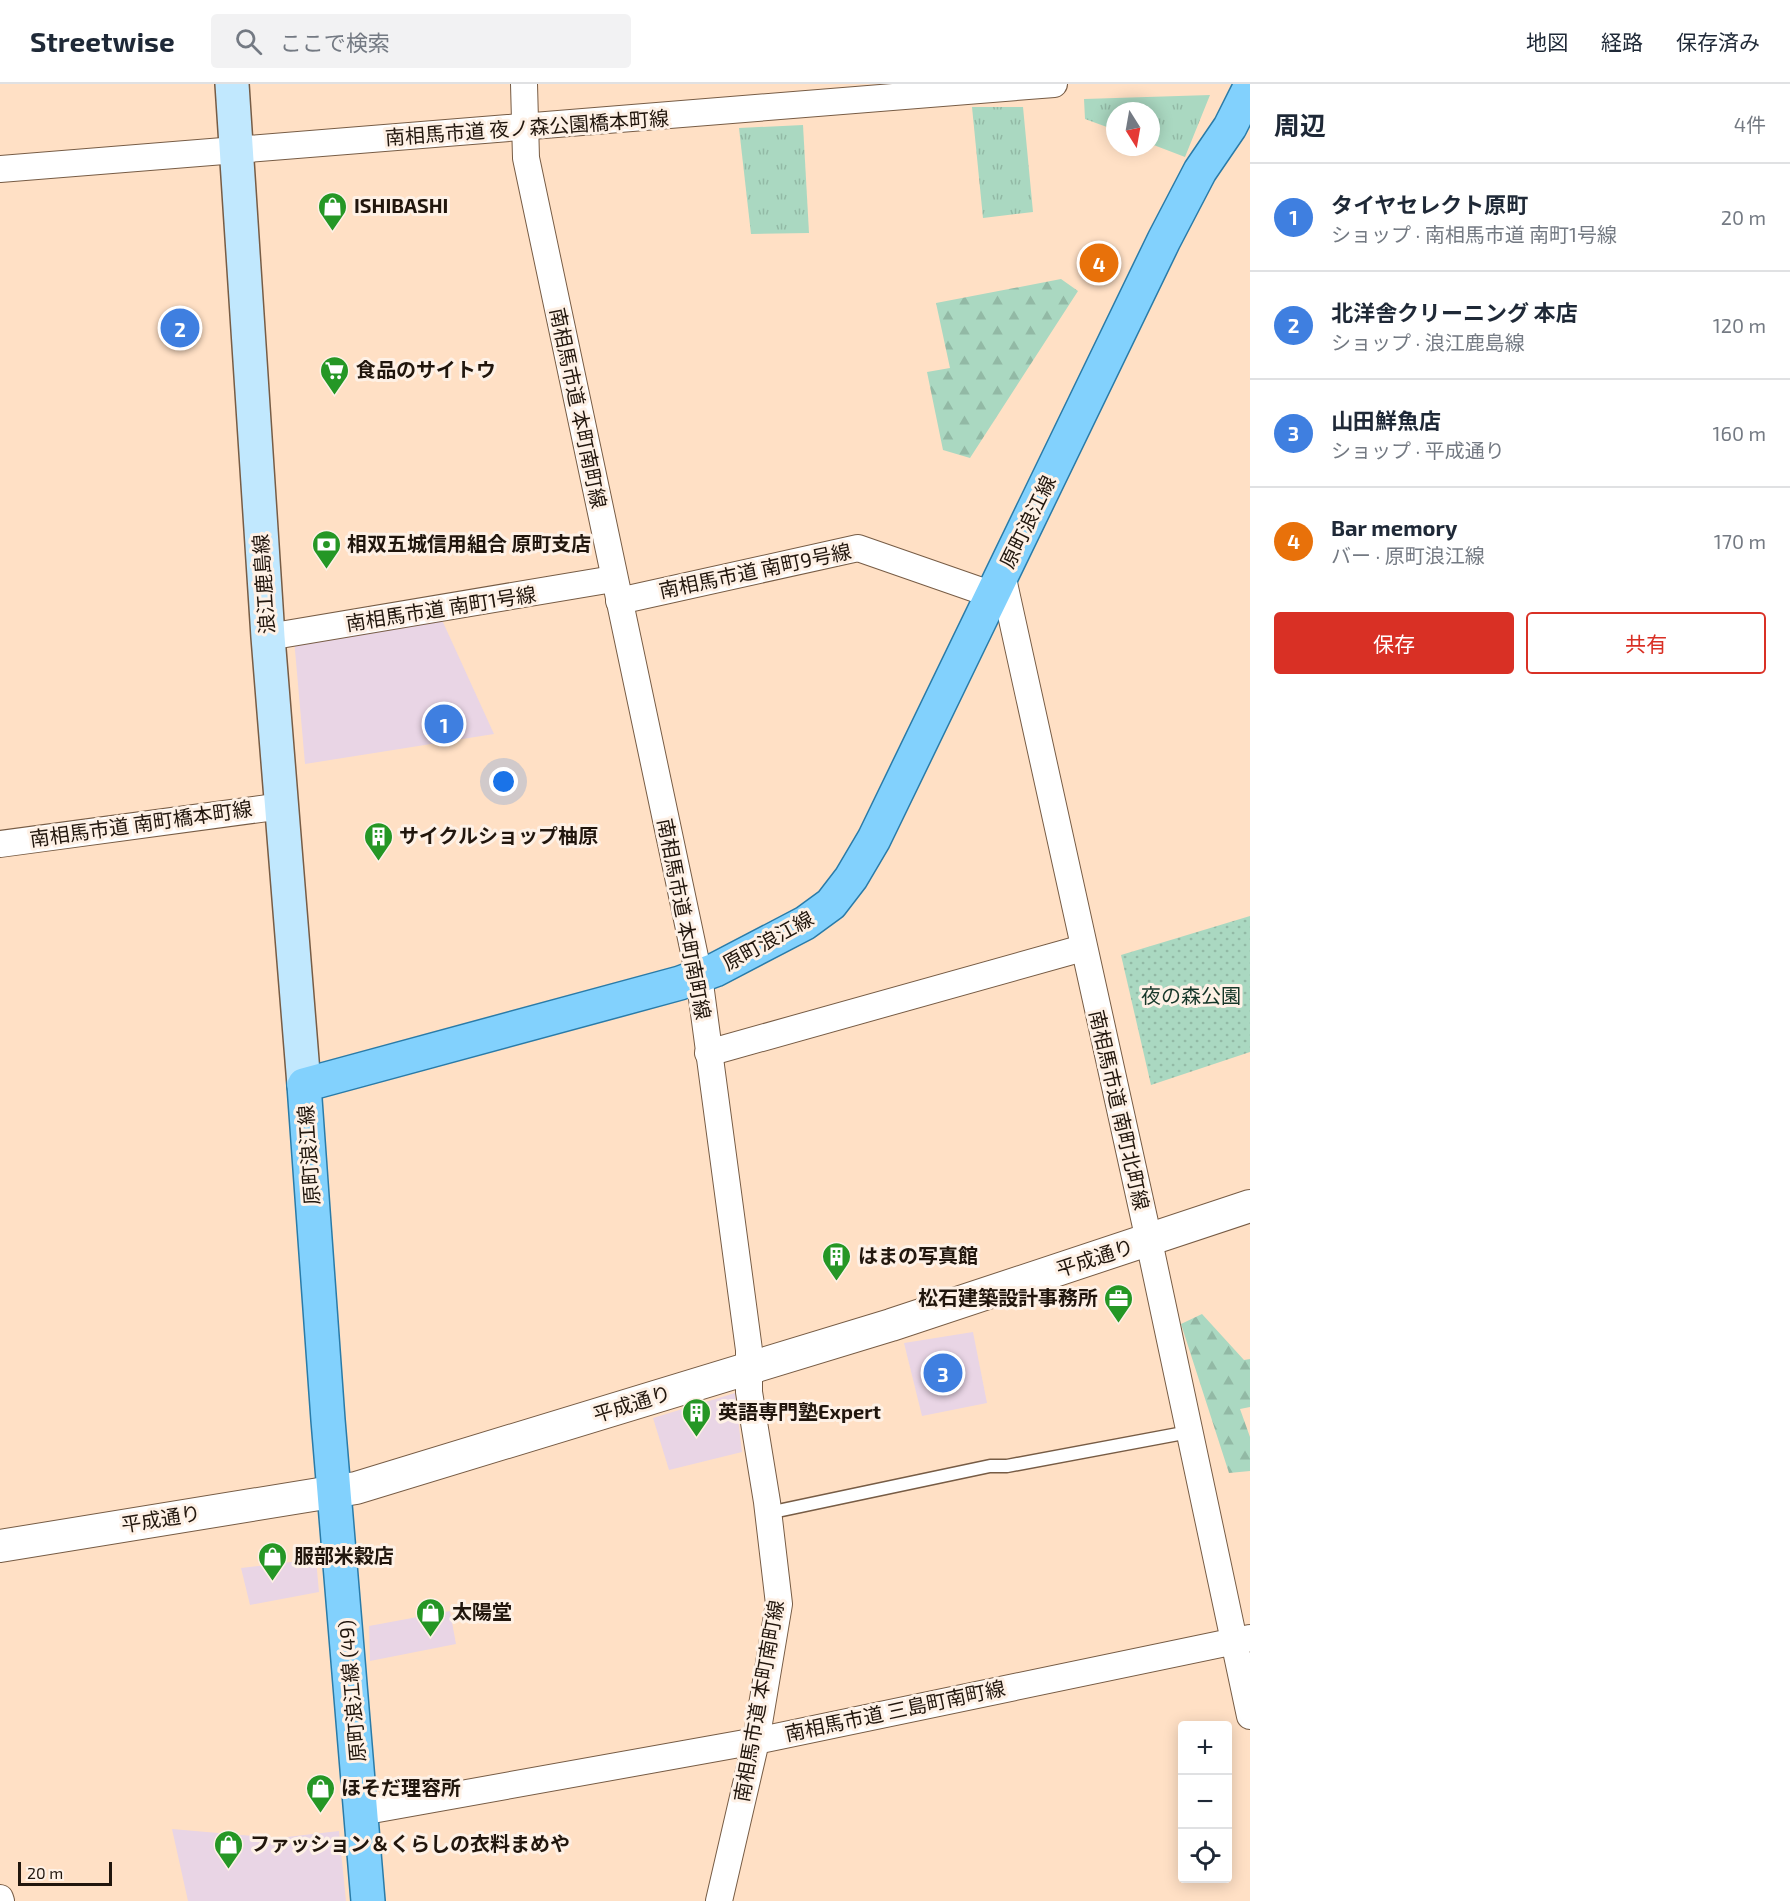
<!DOCTYPE html>
<html lang="ja">
<head>
<meta charset="utf-8">
<style>
  body { margin:0; font-family:"Exo 2","Noto Sans JP",sans-serif; background:#f2f2f3; color:#1f2937 }
  .controls { position:absolute; right:18px; bottom:18px; display:grid; overflow:hidden; border-radius:6px; box-shadow:0 3px 15px #0003 }
  .controls button { width:54px; height:54px; display:grid; place-items:center; padding:0; border:0; border-bottom:2px solid #e0e1e3; background:#fff; color:#1f2937; font:30px sans-serif }
  .compass { position:absolute; left:1106px; top:18px; width:54px; height:54px; border-radius:50%; background:#fff; box-shadow:0 3px 15px #0003; rotate:169deg }
  .scale { position:absolute; left:18px; bottom:15px; width:94px; box-sizing:border-box; padding-left:6px; border:3px solid #21160d; border-top:0; font-size:16px; line-height:21px; white-space:nowrap; color:#21160d; -webkit-text-stroke:4px #fef1e6; paint-order:stroke }
  .you { position:absolute; left:504px; top:698px; width:21px; height:21px; margin:-15px; border:4px solid #fff; border-radius:50%; background:#1a73e8; box-shadow:0 0 0 9px #1a73e833 }
  .badge { display:grid; place-items:center; width:39px; height:39px; border-radius:50%; background:#d93025; color:#fff; font-size:20px; font-weight:700 }
  .pin { position:absolute; translate:-50% -50%; border:3px solid #fff; box-shadow:0 2px 6px #0006 }
  .list { margin:0; padding:0; list-style:none }
  h2 { display:flex; justify-content:space-between; align-items:center; height:78px; margin:0; padding:0 24px; font-size:26px }
  h2 small { font-size:20px; font-weight:400; color:#747a83 }
  .list li { display:grid; grid-template-columns:39px 1fr auto; gap:18px; align-items:center; box-sizing:border-box; height:108px; padding:0 24px; border-top:2px solid #e0e1e3 }
  .list b { display:block; font-size:22px; white-space:nowrap }
  .list p { margin:0; font-size:20px; white-space:nowrap; color:#747a83 }
  .list em { font-size:20px; font-style:normal; color:#747a83 }
  .actions { display:flex; gap:12px; padding:18px 24px }
  .actions a { flex:1; padding:14px 0; border:2px solid #d93025; border-radius:6px; text-align:center; font-size:21px; color:#d93025 }
  .actions .main { background:#d93025; color:#fff }
  .icon { flex:none; width:33px; height:33px; fill:none; stroke:currentColor; stroke-width:2; stroke-linecap:round; stroke-linejoin:round }
  .map { position:relative; flex:none; width:1250px; height:1817px; overflow:hidden }
  header { display:flex; align-items:center; gap:36px; box-sizing:border-box; height:84px; padding:0 30px; background:#fff; border-bottom:2px solid #e0e1e3 }
  header strong { font-size:28px }
  nav { display:flex; gap:33px; margin-inline-start:auto; font-size:21px }
  .search { width:420px; height:54px; background:#f2f2f3; display:flex; align-items:center; gap:15px; box-sizing:border-box; padding:0 21px; border-radius:6px; color:#747a83; font-size:22px }
  main { display:flex }
  aside { flex:1; background:#fff }
  .map>svg:first-child { display:block }
  .commercial { fill:#e9d5e5 }
  .grass { fill:url(#grass-tufts) }
  .forest { fill:url(#forest-firs) }
  .park { fill:url(#park-dots) }
  .lines { fill:none; stroke-linecap:round; stroke-linejoin:round }
  .service-casing { stroke:#775c45; stroke-width:15 }
  .minor-casing { stroke:#775c45; stroke-width:28 }
  .tertiary-casing { stroke:#775c45; stroke-width:34 }
  .secondary-casing { stroke:#775c45; stroke-width:36 }
  .primary-casing { stroke:#2a7ba8; stroke-width:36 }
  .service { stroke:#fff; stroke-width:12 }
  .minor { stroke:#fff; stroke-width:26 }
  .tertiary { stroke:#fff; stroke-width:32 }
  .secondary { stroke:#c1e8fe; stroke-width:33 }
  .primary { stroke:#82d1fd; stroke-width:33 }
  .labels { text-anchor:middle; stroke-width:6; stroke-linejoin:round; paint-order:stroke }
  .street-label { font-size:20px; fill:#21160d; stroke:#fef1e6 }
  .poi-label { font-size:20px; font-weight:bold; fill:#21160d; stroke:#fef1e6; text-anchor:start }
  .park-label { font-size:20px; fill:#153628; stroke:#fef1e6 }
</style>
</head>
<body>
<header>
<strong>Streetwise</strong>
<div class="search"><svg class="icon" aria-label="search" viewBox="0 0 24 24"><circle cx="10" cy="10" r="6"/><path d="M15 15l6 6"/></svg>ここで検索</div>
<nav><a>地図</a><a>経路</a><a>保存済み</a></nav>
</header>
<main>
<div class="map">
<svg width="1250" height="1817" viewBox="0 0 1250 1817">
  <defs>
    <pattern id="grass-tufts" width="24" height="20" patternUnits="userSpaceOnUse" patternTransform="scale(1.5)"><rect width="24" height="20" fill="#aad8c1"/><path d="M3 7l-1-3M5 7V3M7 7l1-3M15 17l-1-3M17 17v-4M19 17l1-3" fill="none" stroke="#92b9a5"/></pattern>
    <pattern id="forest-firs" width="22" height="20" patternUnits="userSpaceOnUse" patternTransform="scale(1.5)"><rect width="22" height="20" fill="#aad8c1"/><path d="M5 1l3.5 6h-7zM16 11l3.5 6h-7z" fill="#92b9a5"/></pattern>
    <pattern id="park-dots" width="8" height="8" patternUnits="userSpaceOnUse" patternTransform="scale(1.5)"><rect width="8" height="8" fill="#aad8c1"/><path d="M2 2h.1M6 6h.1" fill="none" stroke="#92b9a5" stroke-width="1.8" stroke-linecap="round"/></pattern>
  </defs>
  <rect width="100%" height="100%" fill="#ffe0c5"/>
  <g class="commercial">
    <polygon points="442,536 494,650 305,680 294,555"/>
    <polygon points="973,1248 987,1319 922,1332 904,1259"/>
    <polygon points="735,1309 742,1368 669,1386 653,1334"/>
    <polygon points="316,1475 319,1508 250,1521 241,1484"/>
    <polygon points="450,1527 456,1560 370,1577 369,1542"/>
    <polygon points="172,1745 278,1754 339,1747 346,1817 188,1817"/>
  </g>
  <g class="grass">
    <polygon points="1210,11 1185,73 1151,60 1151,27 1115,27 1115,46 1085,35 1084,15"/>
    <polygon points="972,23 1023,23 1033,128 983,134"/>
    <polygon points="803,41 809,149 751,150 739,44"/>
  </g>
  <g class="forest">
    <polygon points="1061,195 1078,207 970,374 943,366 927,288 950,284 936,219"/>
    <polygon points="1202,1230 1244,1276 1250,1275 1250,1323 1240,1325 1250,1353 1250,1387 1229,1389 1181,1240"/>
  </g>
  <polygon class="park" points="1250,832 1250,968 1151,1001 1121,871"/>
  <g class="lines">
    <defs>
      <polyline id="service" points="768,1429 990,1382 1007,1382 1189,1348"/>
      <g id="minor">
        <polyline points="524,0 526,74 699,892 749,1266 749,1308 767,1418 779,1520 756,1657 719,1817"/>
        <polyline points="0,85 1054,0"/>
        <polyline points="1002,490 1146,1143 1250,1632"/>
        <polyline points="619,517 858,464 993,511"/>
        <polyline points="268,553 613,495"/>
        <polyline points="0,760 282,722"/>
        <polyline points="708,969 1083,864"/>
        <polyline points="361,1728 756,1657 1250,1554"/>
        <polyline points="0,1814 1,1817"/>
      </g>
      <polyline id="tertiary" points="0,1462 356,1404 891,1241 1250,1122"/>
      <polyline id="secondary" points="232,0 268,553 304,1001"/>
      <polyline id="primary" points="368,1817 328,1336 304,1001 680,899 715,886 805,839 831,820 851,794 874,755 1164,156 1200,87 1230,43 1250,3"/>
    </defs>
    <use href="#service" class="service-casing"/>
    <use href="#minor" class="minor-casing"/>
    <use href="#tertiary" class="tertiary-casing"/>
    <use href="#secondary" class="secondary-casing"/>
    <use href="#primary" class="primary-casing"/>
    <use href="#service" class="service"/>
    <use href="#minor" class="minor"/>
    <use href="#tertiary" class="tertiary"/>
    <use href="#secondary" class="secondary"/>
    <use href="#primary" class="primary"/>
  </g>
  <defs>
    <symbol id="shop-pin" viewBox="-11 -11 22 30"><path d="M0 17L-7.5 6A9.5 9.5 0 1 1 7.5 6Z" fill="#259725" stroke="#fef1e6"/><path d="M-5-2.5h2.3a2.7 3.5 0 0 1 5.4 0H5L5.5 6h-11ZM-1.5-2.5h3a1.5 2.3 0 0 0-3 0Z" fill="#fff"/></symbol>
    <symbol id="supermarket-pin" viewBox="-11 -11 22 30"><path d="M0 17L-7.5 6A9.5 9.5 0 1 1 7.5 6Z" fill="#259725" stroke="#fef1e6"/><path d="M-6-5.5h2.5l.6 2H6L4.5 2H-2.5L-4.4-4H-6ZM-1.5 3.2a1.3 1.3 0 1 0 .1 0ZM3 3.2a1.3 1.3 0 1 0 .1 0Z" fill="#fff"/></symbol>
    <symbol id="bank-pin" viewBox="-11 -11 22 30"><path d="M0 17L-7.5 6A9.5 9.5 0 1 1 7.5 6Z" fill="#259725" stroke="#fef1e6"/><path d="M-6-4H6V4H-6ZM0-2.3a2.3 2.3 0 1 0 0 4.6a2.3 2.3 0 1 0 0-4.6Z" fill="#fff"/></symbol>
    <symbol id="building-pin" viewBox="-11 -11 22 30"><path d="M0 17L-7.5 6A9.5 9.5 0 1 1 7.5 6Z" fill="#259725" stroke="#fef1e6"/><path d="M-4-6H4V6H1V3H-1V6H-4ZM-2.5-4.3h1.7v1.8h-1.7ZM.8-4.3h1.7v1.8H.8ZM-2.5-1h1.7V.8h-1.7ZM.8-1h1.7V.8H.8Z" fill="#fff"/></symbol>
    <symbol id="office-pin" viewBox="-11 -11 22 30"><path d="M0 17L-7.5 6A9.5 9.5 0 1 1 7.5 6Z" fill="#259725" stroke="#fef1e6"/><path d="M-6-3h4V-5.5h4V-3h4V5H-6ZM-1-4.5V-3h2v-1.5ZM-6 0V1H6V0Z" fill="#fff"/></symbol>
  </defs>
  <g fill-rule="evenodd">
    <use href="#shop-pin" x="316" y="106" width="33" height="45"/>
    <use href="#supermarket-pin" x="318" y="270" width="33" height="45"/>
    <use href="#bank-pin" x="310" y="444" width="33" height="45"/>
    <use href="#building-pin" x="362" y="736" width="33" height="45"/>
    <use href="#building-pin" x="820" y="1156" width="33" height="45"/>
    <use href="#office-pin" x="1102" y="1198" width="33" height="45"/>
    <use href="#building-pin" x="680" y="1312" width="33" height="45"/>
    <use href="#shop-pin" x="256" y="1456" width="33" height="45"/>
    <use href="#shop-pin" x="414" y="1512" width="33" height="45"/>
    <use href="#shop-pin" x="304" y="1688" width="33" height="45"/>
    <use href="#shop-pin" x="212" y="1744" width="33" height="45"/>
  </g>
  <g class="labels">
    <g class="street-label">
      <text transform="translate(527 44) rotate(-4)" y="7">南相馬市道 夜ノ森公園橋本町線</text>
      <text transform="translate(578 324) rotate(78)" y="7">南相馬市道 本町南町線</text>
      <text transform="translate(1028 438) rotate(-64)" y="7">原町浪江線</text>
      <text transform="translate(755 487) rotate(-12)" y="7">南相馬市道 南町9号線</text>
      <text transform="translate(264 500) rotate(-94)" y="7">浪江鹿島線</text>
      <text transform="translate(441 525) rotate(-9)" y="7">南相馬市道 南町1号線</text>
      <text transform="translate(141 740) rotate(-8)" y="7">南相馬市道 南町橋本町線</text>
      <text transform="translate(684 835) rotate(79)" y="7">南相馬市道 本町南町線</text>
      <text transform="translate(768 857) rotate(-29)" y="7">原町浪江線</text>
      <text transform="translate(1119 1026) rotate(77)" y="7">南相馬市道 南町北町線</text>
      <text transform="translate(309 1071) rotate(-94)" y="7">原町浪江線</text>
      <text transform="translate(1095 1174) rotate(-18)" y="7">平成通り</text>
      <text transform="translate(632 1320) rotate(-17)" y="7">平成通り</text>
      <text transform="translate(161 1435) rotate(-9)" y="7">平成通り</text>
      <text transform="translate(352 1607) rotate(-95)" y="7">原町浪江線 (49)</text>
      <text transform="translate(759 1617) rotate(-80)" y="7">南相馬市道 本町南町線</text>
      <text transform="translate(895 1627) rotate(-12)" y="7">南相馬市道 三島町南町線</text>
    </g>
    <g class="poi-label">
      <text x="354" y="129">ISHIBASHI</text>
      <text x="356" y="293">食品のサイトウ</text>
      <text x="347" y="467">相双五城信用組合 原町支店</text>
      <text x="399" y="759">サイクルショップ柚原</text>
      <text x="858" y="1179">はまの写真館</text>
      <text x="1098" y="1221" text-anchor="end">松石建築設計事務所</text>
      <text x="718" y="1335">英語専門塾Expert</text>
      <text x="294" y="1479">服部米穀店</text>
      <text x="452" y="1535">太陽堂</text>
      <text x="341" y="1711">ほそだ理容所</text>
      <text x="250" y="1767">ファッション＆くらしの衣料まめや</text>
    </g>
    <g class="park-label">
      <text x="1191" y="919">夜の森公園</text>
    </g>
  </g>
</svg>
<div class="controls">
<button>+</button>
<button>−</button>
<button><svg class="icon" aria-label="locate" viewBox="0 0 24 24"><circle cx="12" cy="12" r="6"/><path d="M12 2v4M12 18v4M2 12h4M18 12h4"/></svg></button>
</div>
<svg class="compass" viewBox="-18 -18 36 36"><path d="M0-13l5 13h-10z" fill="#e53935"/><path d="M0 13l5-13h-10z" fill="#747a83"/></svg>
<div class="scale">20 m</div>
<div class="you"></div>
<div class="pin badge" style="left:444px;top:640px;background:#3f7fe0">1</div>
<div class="pin badge" style="left:180px;top:244px;background:#3f7fe0">2</div>
<div class="pin badge" style="left:943px;top:1289px;background:#3f7fe0">3</div>
<div class="pin badge" style="left:1099px;top:179px;background:#e8710a">4</div>
</div>
<aside>
<h2>周辺<small>4件</small></h2>
<ul class="list">
<li><span class="badge" style="background:#3f7fe0">1</span><div><b>タイヤセレクト原町</b><p>ショップ · 南相馬市道 南町1号線</p></div><em>20 m</em></li>
<li><span class="badge" style="background:#3f7fe0">2</span><div><b>北洋舎クリーニング 本店</b><p>ショップ · 浪江鹿島線</p></div><em>120 m</em></li>
<li><span class="badge" style="background:#3f7fe0">3</span><div><b>山田鮮魚店</b><p>ショップ · 平成通り</p></div><em>160 m</em></li>
<li><span class="badge" style="background:#e8710a">4</span><div><b>Bar memory</b><p>バー · 原町浪江線</p></div><em>170 m</em></li>
</ul>
<div class="actions"><a class="main">保存</a><a>共有</a></div>
</aside>
</main>
</body>
</html>
